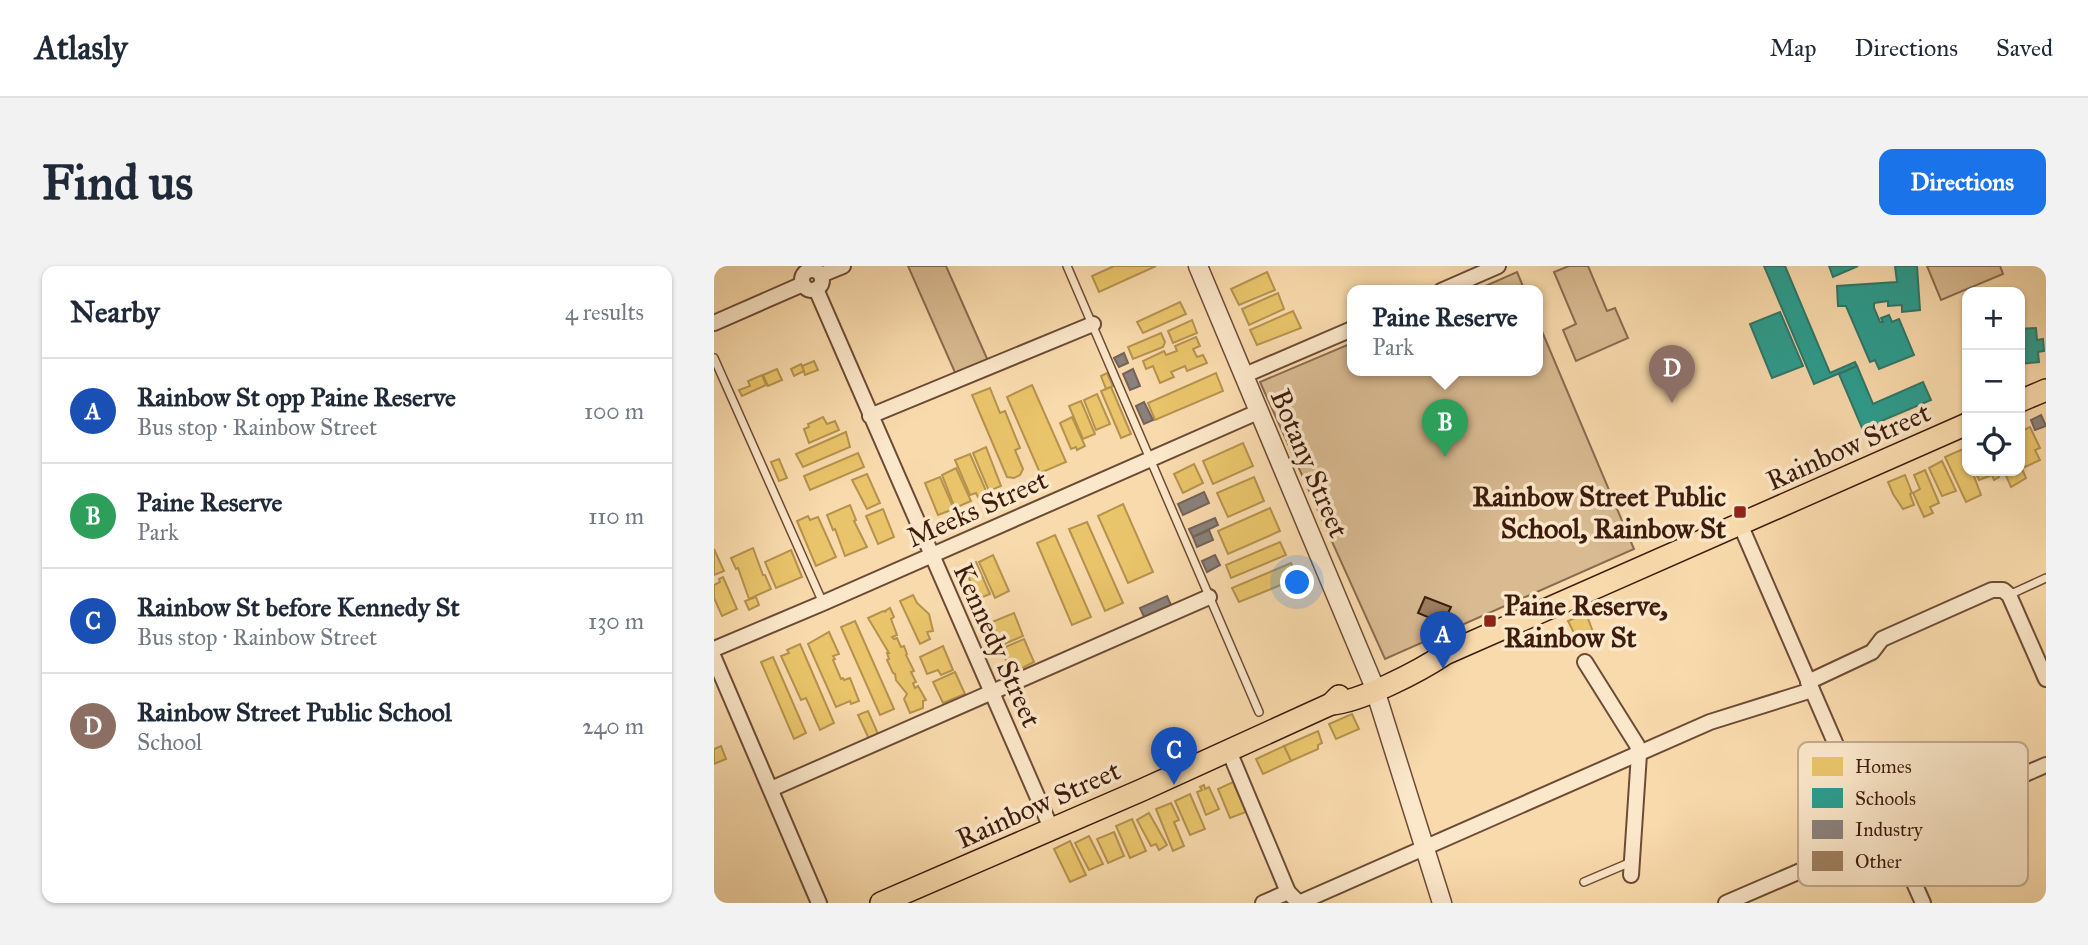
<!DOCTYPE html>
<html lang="en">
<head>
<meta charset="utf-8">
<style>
  body { margin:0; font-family:"IM FELL Great Primer",serif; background:#f2f2f3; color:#1f2937 }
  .controls { position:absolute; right:21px; top:21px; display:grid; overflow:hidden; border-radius:14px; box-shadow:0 2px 5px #0004 }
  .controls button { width:63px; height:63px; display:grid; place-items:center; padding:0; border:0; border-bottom:2px solid #e0e1e3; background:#fff; color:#1f2937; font:35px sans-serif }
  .you { position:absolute; left:584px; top:317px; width:24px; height:24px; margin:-18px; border:5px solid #fff; border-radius:50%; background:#1a73e8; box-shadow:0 0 0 10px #1a73e833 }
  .badge { display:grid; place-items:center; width:46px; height:46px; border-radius:50%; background:#1a73e8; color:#fff; font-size:23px; font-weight:700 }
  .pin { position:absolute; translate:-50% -58px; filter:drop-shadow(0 2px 4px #0008) }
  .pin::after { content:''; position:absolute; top:37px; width:24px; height:21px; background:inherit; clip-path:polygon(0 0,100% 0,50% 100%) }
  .popup { position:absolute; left:633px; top:19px; width:196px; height:91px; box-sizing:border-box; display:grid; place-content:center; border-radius:14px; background:#fff; filter:drop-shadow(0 2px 5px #0005); font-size:23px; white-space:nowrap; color:#747a83 }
  .popup b { font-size:26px; color:#1f2937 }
  .popup::after { content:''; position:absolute; left:50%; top:100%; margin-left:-14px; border:14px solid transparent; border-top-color:#fff }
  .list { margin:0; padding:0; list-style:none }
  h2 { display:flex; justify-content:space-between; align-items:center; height:91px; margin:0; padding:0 28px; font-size:30px }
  h2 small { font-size:23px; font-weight:400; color:#747a83 }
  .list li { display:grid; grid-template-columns:46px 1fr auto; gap:21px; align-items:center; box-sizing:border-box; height:105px; padding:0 28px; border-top:2px solid #e0e1e3 }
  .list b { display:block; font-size:26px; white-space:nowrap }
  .list p { margin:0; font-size:23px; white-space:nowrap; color:#747a83 }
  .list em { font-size:23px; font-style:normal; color:#747a83 }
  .icon { flex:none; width:38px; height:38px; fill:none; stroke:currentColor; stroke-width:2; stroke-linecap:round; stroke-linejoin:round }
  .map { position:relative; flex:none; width:1332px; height:637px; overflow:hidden; border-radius:14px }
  header { display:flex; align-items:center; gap:42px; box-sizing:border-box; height:98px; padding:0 35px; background:#fff; border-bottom:2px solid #e0e1e3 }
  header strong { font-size:33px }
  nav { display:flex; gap:38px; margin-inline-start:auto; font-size:24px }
  .intro { display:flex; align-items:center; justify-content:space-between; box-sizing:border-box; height:168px; padding:0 42px }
  h1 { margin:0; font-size:49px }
  .button { padding:18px 32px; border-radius:14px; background:#1a73e8; color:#fff; font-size:24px; font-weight:700 }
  main { display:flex; gap:42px; padding:0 42px }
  aside { flex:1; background:#fff; border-radius:14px; box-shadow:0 2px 5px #0004 }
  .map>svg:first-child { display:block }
  .green { fill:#d9ba91; stroke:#8b6b50; stroke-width:2 }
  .homes { fill:#e9c46a; stroke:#b5924e; stroke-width:2 }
  .schools { fill:#2a9d8f; stroke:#307668; stroke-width:2 }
  .industry { fill:#8a817c; stroke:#73635b; stroke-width:2 }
  .building { fill:#9f7f60; stroke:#3d1c0e; stroke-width:2 }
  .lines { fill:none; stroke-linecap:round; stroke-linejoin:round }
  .service-casing { stroke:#6c4c36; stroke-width:10 }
  .minor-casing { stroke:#6c4c36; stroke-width:18 }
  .tertiary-casing { stroke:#6c4c36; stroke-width:21 }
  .primary-casing { stroke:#3d1c0e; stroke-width:24 }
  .service { stroke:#fbe7c9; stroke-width:7 }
  .minor { stroke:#fbe7c9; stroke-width:14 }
  .tertiary { stroke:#fbe7c9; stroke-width:18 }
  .primary { stroke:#f9daac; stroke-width:21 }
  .poi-dot { fill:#8f2418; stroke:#fbe7c9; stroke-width:2.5 }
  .labels { text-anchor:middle; stroke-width:7; stroke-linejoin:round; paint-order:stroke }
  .street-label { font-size:28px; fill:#3d1c0e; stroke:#fbe7c9 }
  .poi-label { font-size:28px; font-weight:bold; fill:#3d1c0e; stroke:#fbe7c9; text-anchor:end }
  .key { fill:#fbe7c9; stroke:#c2aa91; stroke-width:2 }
  .key-label { font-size:19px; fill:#3d1c0e }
</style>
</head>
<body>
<header>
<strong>Atlasly</strong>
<nav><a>Map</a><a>Directions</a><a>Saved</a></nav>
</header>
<div class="intro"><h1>Find us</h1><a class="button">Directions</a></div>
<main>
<aside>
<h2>Nearby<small>4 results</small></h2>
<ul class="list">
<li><span class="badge" style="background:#1a4fb4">A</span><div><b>Rainbow St opp Paine Reserve</b><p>Bus stop · Rainbow Street</p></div><em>100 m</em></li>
<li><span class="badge" style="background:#2e9e5b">B</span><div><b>Paine Reserve</b><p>Park</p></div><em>110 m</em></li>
<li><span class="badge" style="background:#1a4fb4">C</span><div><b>Rainbow St before Kennedy St</b><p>Bus stop · Rainbow Street</p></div><em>130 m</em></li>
<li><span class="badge" style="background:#8d6e63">D</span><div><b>Rainbow Street Public School</b><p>School</p></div><em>240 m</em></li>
</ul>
</aside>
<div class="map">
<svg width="1332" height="637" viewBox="0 0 1332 637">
  <rect width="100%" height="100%" fill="#f9daac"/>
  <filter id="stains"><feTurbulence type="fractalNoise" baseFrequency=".00286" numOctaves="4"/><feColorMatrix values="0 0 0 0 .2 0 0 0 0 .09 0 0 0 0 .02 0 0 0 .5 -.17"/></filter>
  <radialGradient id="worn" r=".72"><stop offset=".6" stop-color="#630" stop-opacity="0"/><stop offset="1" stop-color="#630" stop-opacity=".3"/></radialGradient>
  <g class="green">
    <polygon points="194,0 232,0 275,97 243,111"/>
    <polygon points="855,0 874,0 893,45 901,42 914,72 862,95 849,64 862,58 840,6"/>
    <polygon points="1213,0 1286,0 1289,8 1227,34"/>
    <polygon points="803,6 811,25 760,25"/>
    <polygon points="824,56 920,283 671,393 546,116 638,77 638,105 824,105"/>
  </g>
  <g class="homes">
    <polygon points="400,0 442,0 385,26 378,10"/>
    <polygon points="553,6 561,24 525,39 517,23"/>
    <polygon points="564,27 570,43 535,59 528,43"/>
    <polygon points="466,36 472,48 429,67 423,56"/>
    <polygon points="579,45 587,62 543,79 536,64"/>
    <polygon points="478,54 483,67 459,77 454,65"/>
    <polygon points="447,67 451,76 449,81 419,93 414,81"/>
    <polygon points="482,71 486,80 479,83 483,91 489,89 493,97 473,105 471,100 457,106 460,111 446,117 439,100 432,103 429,95 450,85 452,89 463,85 461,80"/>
    <polygon points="100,95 104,104 91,109 88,100"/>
    <polygon points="87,98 90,105 80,110 77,103"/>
    <polygon points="63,103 68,114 54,120 49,109"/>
    <polygon points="393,107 399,120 392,123 387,110"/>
    <polygon points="502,107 509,125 441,154 434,137"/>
    <polygon points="48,109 52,119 28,130 25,124 36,120 34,115"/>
    <polygon points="318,119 352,196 326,207 293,131"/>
    <polygon points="397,121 417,168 407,172 387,125"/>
    <polygon points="276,122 286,147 291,145 306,182 301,184 309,203 306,209 300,212 293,211 258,129"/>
    <polygon points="383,128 396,158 382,164 370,134"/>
    <polygon points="367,135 381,168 369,173 355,140"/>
    <polygon points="109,151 113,158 121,155 125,164 95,177 90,163 95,161 94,158"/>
    <polygon points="358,151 371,180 363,184 362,181 357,183 346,157"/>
    <polygon points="1316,161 1326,182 1321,184 1326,194 1311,201 1306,190 1309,188 1306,181 1306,169 1308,168 1307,165"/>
    <polygon points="132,166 136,181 89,201 82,188"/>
    <polygon points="529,177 539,200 499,218 489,195"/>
    <polygon points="272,181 287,220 275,225 259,187"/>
    <polygon points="1249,183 1253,193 1253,205 1258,205 1267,229 1252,236 1231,191"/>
    <polygon points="144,187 150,201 96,224 90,210"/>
    <polygon points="256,188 273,227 264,231 262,227 256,229 241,194"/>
    <polygon points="65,193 73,212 65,215 57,196"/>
    <polygon points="1228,195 1242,225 1228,230 1215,202"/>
    <polygon points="480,198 489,217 469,227 460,208"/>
    <polygon points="1306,198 1312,212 1297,221 1290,205 1306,205"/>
    <polygon points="242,202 257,235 241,242 228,209"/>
    <polygon points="1211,204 1225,237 1216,241 1219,247 1210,251 1199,227 1206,223 1200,209"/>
    <polygon points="1261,205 1282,205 1285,211 1280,214 1278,209 1265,214"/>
    <polygon points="153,208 166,237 153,243 138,214"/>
    <polygon points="1191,209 1198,227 1196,228 1200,239 1189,243 1179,228 1174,216"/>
    <polygon points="226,211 240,243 224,249 211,217"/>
    <polygon points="540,211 550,235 514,251 503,227"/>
    <polygon points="409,238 439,306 414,317 384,250"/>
    <polygon points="136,239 142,254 140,255 153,281 131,290 121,263 119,264 113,249"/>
    <polygon points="556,242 566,265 514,288 504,265"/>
    <polygon points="169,243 180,271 164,278 152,250"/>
    <polygon points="94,250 96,254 104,251 122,291 102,300 83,255"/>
    <polygon points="373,256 409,337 391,345 355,263"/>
    <polygon points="341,269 377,351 358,359 323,277"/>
    <polygon points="566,276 572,289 517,312 512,299"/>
    <polygon points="39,282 49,309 51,309 57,323 35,333 24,302 22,303 17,292"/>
    <polygon points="0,283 10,305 0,309"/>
    <polygon points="77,284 88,311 62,322 51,296"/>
    <polygon points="279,289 295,325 281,332 265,296"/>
    <polygon points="262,296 276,328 264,333 250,301"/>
    <polygon points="577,297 584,312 525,336 518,322"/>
    <polygon points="9,311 23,343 8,350 0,332 0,319 6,316 5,313"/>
    <polygon points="199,329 203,337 215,348 219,365 213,366 216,373 206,378 186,335"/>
    <polygon points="42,331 45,339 35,344 31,335"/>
    <polygon points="176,342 180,351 177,353 183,369 178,371 180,373 183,372 187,381 190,380 193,388 192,389 200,405 197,406 202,416 199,417 201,422 204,420 212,434 209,435 209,442 196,447 190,433 193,428 182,414 181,408 179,407 173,394 175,393 173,387 175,387 154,352 169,345 172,346 171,345"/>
    <polygon points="300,347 309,370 288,379 278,356"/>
    <polygon points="872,347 879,366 863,373 854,355"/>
    <polygon points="141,355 180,443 166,449 127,361"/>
    <polygon points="115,366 125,388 119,390 121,393 119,394 127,413 129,412 130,414 136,412 145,435 137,438 136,435 122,441 94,378"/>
    <polygon points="310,373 320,396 298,407 287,383"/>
    <polygon points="86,378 120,457 106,464 92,432 87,434 67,390 75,387 73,384"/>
    <polygon points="229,380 239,404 227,409 224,404 213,408 206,391"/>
    <polygon points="59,391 92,467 80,473 47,396"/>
    <polygon points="241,406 251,428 229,437 219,416"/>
    <polygon points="154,445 164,468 155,473 144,449"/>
    <polygon points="638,448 645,463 622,473 615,458"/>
    <polygon points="604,465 608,477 604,479 604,483 577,495 570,480"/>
    <polygon points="7,480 12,493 0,498 0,483"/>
    <polygon points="570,480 577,495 549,508 542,493"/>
    <polygon points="519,516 532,546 516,552 504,523"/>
    <polygon points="490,519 491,523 495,521 505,543 492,549 483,526 488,524 486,521"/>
    <polygon points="476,528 491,563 476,569 461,535"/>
    <polygon points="457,537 465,554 460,556 470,580 459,585 442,543"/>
    <polygon points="435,547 453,579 445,584 442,578 437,580 423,554"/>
    <polygon points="418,553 432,585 416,592 402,560"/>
    <polygon points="400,566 410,590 394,597 383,573"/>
    <polygon points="375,570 389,598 375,604 361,577"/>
    <polygon points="356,575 372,609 356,616 340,583"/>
  </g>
  <g class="schools">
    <polygon points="1050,0 1071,0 1116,107 1141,96 1143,100 1100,118"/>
    <polygon points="1115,0 1144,0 1119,11"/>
    <polygon points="1181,0 1203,0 1206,44 1188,46 1188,39 1174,40 1174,35 1160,37 1160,42 1166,56 1169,56 1167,52 1175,49 1178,56 1185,53 1200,89 1165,103 1161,94 1156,96 1132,40 1124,40 1123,20 1183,16"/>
    <polygon points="1066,46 1089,100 1058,112 1036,58"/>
    <polygon points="1322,62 1323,74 1329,73 1330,85 1324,86 1325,96 1306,98 1306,63"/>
    <polygon points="1143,100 1159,138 1209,116 1217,134 1167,155 1169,161 1151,169 1125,108"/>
  </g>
  <g class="industry">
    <polygon points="410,87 414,97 405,101 400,92"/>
    <polygon points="419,103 426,120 416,124 409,108"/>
    <polygon points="430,136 439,154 430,158 422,140"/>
    <polygon points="1327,149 1332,160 1321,164 1317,154"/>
    <polygon points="490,226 495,237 469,249 464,238"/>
    <polygon points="501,252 504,259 479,271 475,263"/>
    <polygon points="495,264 499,274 483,281 479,271"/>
    <polygon points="501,289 506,299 493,306 488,295"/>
    <polygon points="453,330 457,339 430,351 426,342"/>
  </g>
  <polygon class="building" points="711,331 737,341 732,351 723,348 721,354 704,347"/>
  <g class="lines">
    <defs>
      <g id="service">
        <polyline points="353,0 545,446"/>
        <polyline points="0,92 109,337"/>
        <polyline points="1295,329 1332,312"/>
        <polyline points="870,616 917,596"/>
      </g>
      <g id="minor">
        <circle cx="98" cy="14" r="10"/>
        <polyline points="107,9 129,0"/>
        <polyline points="102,23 337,562"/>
        <polyline points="727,25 784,0"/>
        <polyline points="0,57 89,18"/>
        <polyline points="531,109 638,63"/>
        <polyline points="156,150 379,58"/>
        <polyline points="1026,258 1162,571"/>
        <polyline points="0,383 109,337 546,145"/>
        <polyline points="0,392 105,637"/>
        <polyline points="871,396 923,479 925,488 917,609"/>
        <polyline points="1094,416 1158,386 1168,373 1278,324 1289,324 1295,329 1332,413"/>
        <polyline points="515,485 574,626"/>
        <polyline points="57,523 495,331"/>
        <polyline points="1177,565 1209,637"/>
        <polyline points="549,637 574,626 585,637 996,456 1098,424"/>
        <polyline points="1012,637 1332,499"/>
      </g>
      <g id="tertiary">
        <polyline points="484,0 658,415"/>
        <polyline points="661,424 728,637"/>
      </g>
      <g id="primary">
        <polyline points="1306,135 1332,124"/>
        <path d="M 617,438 C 646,436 706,405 731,388 L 1253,158"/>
        <polyline points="167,637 428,524 617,438 625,430"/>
      </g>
    </defs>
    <use href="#service" class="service-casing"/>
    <use href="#minor" class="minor-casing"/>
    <use href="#tertiary" class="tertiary-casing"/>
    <use href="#primary" class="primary-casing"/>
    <use href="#service" class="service"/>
    <use href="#minor" class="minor"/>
    <use href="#tertiary" class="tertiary"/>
    <use href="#primary" class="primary"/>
  </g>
  <g class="poi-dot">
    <rect x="1019" y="239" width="14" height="14" rx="3.5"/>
    <rect x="769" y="348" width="14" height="14" rx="3.5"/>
  </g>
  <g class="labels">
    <g class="street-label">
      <text transform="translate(1134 180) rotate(-24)" y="10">Rainbow Street</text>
      <text transform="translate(596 197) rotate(67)" y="10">Botany Street</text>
      <text transform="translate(263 242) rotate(-24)" y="10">Meeks Street</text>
      <text transform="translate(284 379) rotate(66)" y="10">Kennedy Street</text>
      <text transform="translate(324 538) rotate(-24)" y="10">Rainbow Street</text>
    </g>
    <g class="poi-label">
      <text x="1012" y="240">Rainbow Street Public<tspan x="1012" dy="32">School, Rainbow St</tspan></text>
      <text x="790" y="349" text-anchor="start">Paine Reserve,<tspan x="790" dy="32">Rainbow St</tspan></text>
    </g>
  </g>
  <rect x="1084" y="476" width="230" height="144" rx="10" class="key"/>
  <rect x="1098" y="491" width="31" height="19" fill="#e9c46a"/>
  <rect x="1098" y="522" width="31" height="20" fill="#2a9d8f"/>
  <rect x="1098" y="554" width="31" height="19" fill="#8a817c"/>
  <rect x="1098" y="585" width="31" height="20" fill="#9f7f60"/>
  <g class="key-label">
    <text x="1141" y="507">Homes</text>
    <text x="1141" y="539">Schools</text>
    <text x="1141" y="570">Industry</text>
    <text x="1141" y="602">Other</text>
  </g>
  <rect width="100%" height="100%" filter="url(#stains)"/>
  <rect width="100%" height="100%" fill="url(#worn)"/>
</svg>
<div class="controls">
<button>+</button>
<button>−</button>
<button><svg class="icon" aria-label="locate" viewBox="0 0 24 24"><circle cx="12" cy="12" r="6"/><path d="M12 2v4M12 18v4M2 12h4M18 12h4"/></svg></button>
</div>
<div class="you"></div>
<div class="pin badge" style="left:729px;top:403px;background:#1a4fb4">A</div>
<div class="pin badge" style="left:731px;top:191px;background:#2e9e5b">B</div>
<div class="popup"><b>Paine Reserve</b>Park</div>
<div class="pin badge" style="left:460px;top:519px;background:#1a4fb4">C</div>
<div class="pin badge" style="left:958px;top:137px;background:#8d6e63">D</div>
</div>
</main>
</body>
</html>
